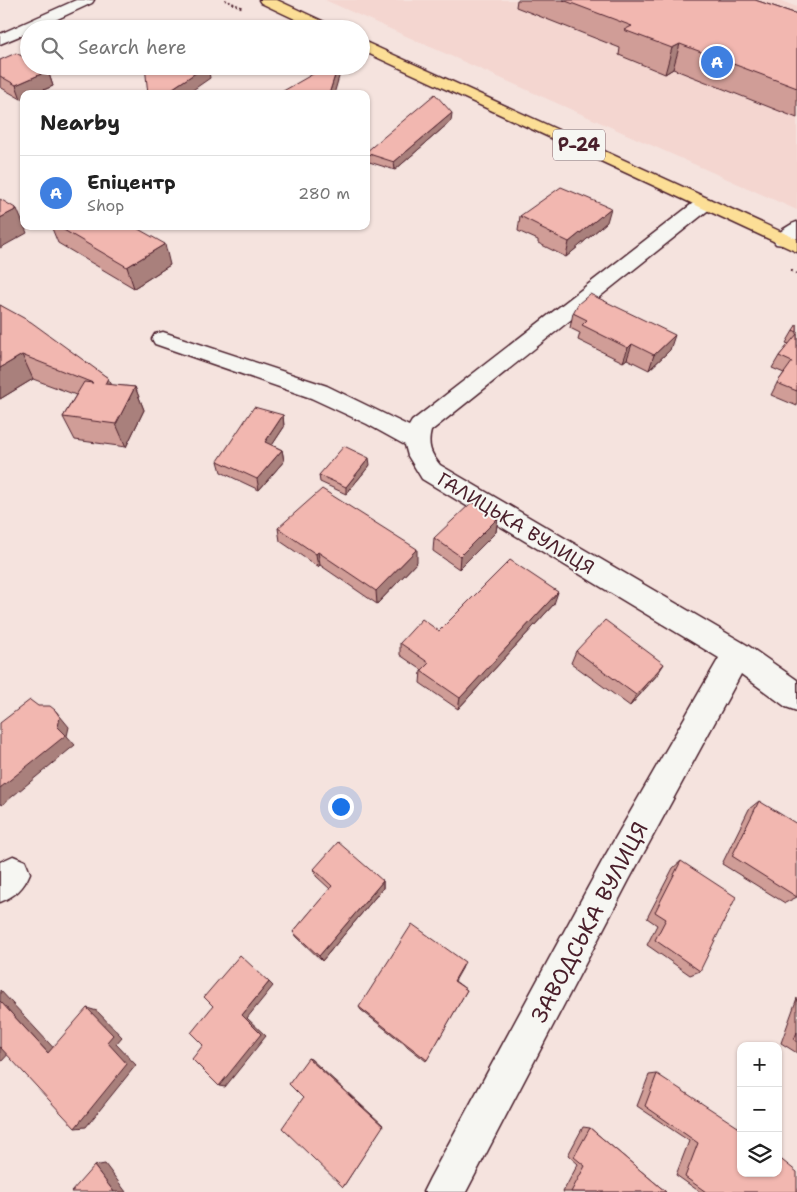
<!DOCTYPE html>
<html lang="en">
<head>
<meta charset="utf-8">
<style>
  body { margin:0; font-family:"Shantell Sans",sans-serif; background:#f6f6f6; color:#222 }
  .controls { position:absolute; right:15px; bottom:15px; display:grid; overflow:hidden; border-radius:10px; box-shadow:0 1px 4px #0004 }
  .controls button { width:45px; height:45px; display:grid; place-items:center; padding:0; border:0; border-bottom:1px solid #e0e0e0; background:#fff; color:#222; font:25px sans-serif }
  .you { position:absolute; left:340px; top:806px; width:18px; height:18px; margin:-12px; border:4px solid #fff; border-radius:50%; background:#1a73e8; box-shadow:0 0 0 8px #1a73e833 }
  .badge { display:grid; place-items:center; width:32px; height:32px; border-radius:50%; background:#0b8043; color:#fff; font-size:16px; font-weight:700 }
  .pin { position:absolute; translate:-50% -50%; border:2px solid #fff; box-shadow:0 1px 5px #0006 }
  .list { margin:0; padding:0; list-style:none }
  h2 { display:flex; justify-content:space-between; align-items:center; height:65px; margin:0; padding:0 20px; font-size:21px }
  h2 small { font-size:16px; font-weight:400; color:#767676 }
  .list li { display:grid; grid-template-columns:32px 1fr auto; gap:15px; align-items:center; box-sizing:border-box; height:75px; padding:0 20px; border-top:1px solid #e0e0e0 }
  .list b { display:block; font-size:19px; white-space:nowrap }
  .list p { margin:0; font-size:16px; white-space:nowrap; color:#767676 }
  .list em { font-size:16px; font-style:normal; color:#767676 }
  .icon { flex:none; width:28px; height:28px; fill:none; stroke:currentColor; stroke-width:2; stroke-linecap:round; stroke-linejoin:round }
  .map { position:relative; flex:none; width:797px; height:1192px; overflow:hidden }
  .search { position:absolute; background:#fff; box-shadow:0 1px 4px #0004; left:20px; top:20px; width:350px; height:55px; display:flex; align-items:center; gap:12px; box-sizing:border-box; padding:0 18px; border-radius:28px; color:#767676; font-size:19px }
  .panel { position:absolute; background:#fff; box-shadow:0 1px 4px #0004; left:20px; top:90px; width:350px; height:140px; border-radius:10px }
  .map>svg:first-child { display:block }
  .built { fill:#f4d6d0 }
  .lines { fill:none; stroke-linecap:round; stroke-linejoin:round }
  .minor-casing { stroke:#4a1f2b; stroke-width:3 }
  .major-casing { stroke:#4a1f2b; stroke-width:3 }
  .path-far1 { stroke:#4a1f2b; stroke-width:2; stroke-dasharray:2 2; stroke-linecap:butt }
  .path { stroke:#4a1f2b; stroke-width:2.5; stroke-dasharray:3 3; stroke-linecap:butt }
  .minor { fill:#f6f6f2; fill-rule:evenodd }
  .major { fill:#fcde96; fill-rule:evenodd }
  .wall { fill:#d09d97; stroke:#4a1f2b }
  .shaded-wall { fill:#a9807b; stroke:#4a1f2b }
  .building { fill:#f2b7b0; stroke:#4a1f2b }
  .labels { text-anchor:middle; stroke-width:4; stroke-linejoin:round; paint-order:stroke }
  .shield { fill:#f6f6f2; stroke:#7e6067; stroke-width:1 }
  .shield-label { font-size:18px; font-weight:bold; fill:#4a1f2b }
  .street-label { font-size:19px; fill:#4a1f2b; stroke:#f6f6f2 }
  .near-street-label { font-size:22px; fill:#4a1f2b; stroke:#f6f6f2 }
</style>
</head>
<body>
<div class="map">
<svg width="797" height="1192" viewBox="0 0 797 1192">
  <rect width="100%" height="100%" fill="#f5e3de"/>
  <filter id="ink" filterUnits="userSpaceOnUse"><feTurbulence type="fractalNoise" baseFrequency=".02" numOctaves="2"/><feDisplacementMap in="SourceGraphic" scale="10" xChannelSelector="R" yChannelSelector="G"/><feConvolveMatrix kernelMatrix="1 2 1 2 8 2 1 2 1" color-interpolation-filters="sRGB"/></filter>
  <g filter="url(#ink)">
    <polygon class="built" points="325,0 779,0 797,7 797,210"/>
    <g class="lines">
      <defs>
        <g id="minor">
          <polygon points="76,0 94,0 92,3 36,29 29,29 29,32 0,44 0,34"/>
          <path d="M 704,198 L 711,200 L 713,204 L 711,208 L 431,431 C 427,446 431,454 440,465 L 747,645 L 797,680 L 797,711 L 786,707 L 741,674 L 629,880 L 466,1192 L 423,1192 L 430,1178 L 605,856 L 719,658 L 422,479 L 408,456 L 405,445 L 367,424 L 311,398 L 155,344 L 152,339 L 155,334 L 163,332 L 327,386 L 409,426 L 412,421 L 697,200 Z"/>
          <path d="M 797,222 L 797,238 C 790,244 786,246 776,244 L 773,240 C 779,232 788,225 797,222 Z"/>
          <path d="M 13,856 L 25,861 L 30,873 C 24,888 15,896 0,902 L 0,862 Z"/>
        </g>
        <g id="major">
          <polygon points="259,0 277,0 333,26 335,29 316,29 261,3"/>
          <polygon points="361,40 797,239 797,252 361,50"/>
        </g>
      </defs>
      <use href="#minor" class="minor-casing"/>
      <use href="#major" class="major-casing"/>
      <polyline class="path-far1" points="225,0 243,8"/>
      <polyline class="path" points="790,270 797,274"/>
      <use href="#minor" class="minor"/>
      <use href="#major" class="major"/>
    </g>
    <g class="wall">
      <polygon points="517,0 755,0 797,14 797,118 673,69 665,74 619,55 620,48 516,7"/>
      <polygon points="0,60 48,71 53,86 34,94 24,94 21,99 0,87"/>
      <polygon points="451,121 395,170 366,161 366,152"/>
      <polygon points="520,216 607,222 566,257 538,243 538,240 518,231"/>
      <polygon points="51,226 133,226 170,265 134,288 58,243"/>
      <polygon points="0,305 108,378 110,385 135,387 144,410 126,447 75,440 63,417 76,395 33,379 0,399"/>
      <polygon points="573,313 670,350 649,370 627,359 623,362 578,340 580,333 570,328"/>
      <polygon points="797,324 797,406 771,395 777,383 784,373 772,368 779,356 789,344 786,343"/>
      <polygon points="283,415 284,427 272,445 282,450 284,461 259,490 221,472 218,461"/>
      <polygon points="370,465 346,494 320,482 319,475"/>
      <polygon points="498,518 496,532 459,569 433,551 434,538"/>
      <polygon points="278,528 417,562 377,604 320,565 318,567 280,541"/>
      <polygon points="554,604 458,709 420,683 421,671 422,670 400,655 400,643 439,631"/>
      <polygon points="576,651 657,675 630,706 571,663"/>
      <polygon points="759,801 797,897 785,903 722,864 749,809"/>
      <polygon points="681,861 700,971 690,975 647,945 657,925 647,918 673,868"/>
      <polygon points="314,869 383,881 383,888 322,961 297,937 293,932 330,889 316,876"/>
      <polygon points="463,967 455,981 467,990 426,1061 361,1010 359,1007"/>
      <polygon points="797,998 797,1053 781,1043"/>
      <polygon points="657,1074 797,1192 700,1192 676,1175 689,1141 637,1106 649,1075"/>
      <polygon points="583,1127 590,1128 666,1192 563,1192 578,1164 568,1155"/>
    </g>
    <g class="shaded-wall">
      <polygon points="680,44 673,69 665,74 672,48"/>
      <polygon points="206,66 208,66 210,78 187,94 164,94"/>
      <polygon points="338,66 341,66 341,70 334,94 329,94"/>
      <polygon points="48,71 53,86 34,94 24,94 24,98 21,99 16,85"/>
      <polygon points="452,113 451,121 395,170 394,162"/>
      <polygon points="611,208 607,222 566,257 569,242"/>
      <polygon points="17,209 27,233 0,248 0,218"/>
      <polygon points="165,244 170,265 134,288 127,267"/>
      <polygon points="675,335 670,350 649,370 654,355"/>
      <polygon points="632,344 627,359 623,362 628,348"/>
      <polygon points="22,355 33,379 0,399 0,368"/>
      <polygon points="108,378 117,402 105,384"/>
      <polygon points="135,387 144,410 126,447 116,424"/>
      <polygon points="283,415 284,427 267,453 265,442"/>
      <polygon points="282,450 284,461 259,490 257,479"/>
      <polygon points="369,458 370,465 346,494 346,487"/>
      <polygon points="498,518 496,532 459,569 460,556"/>
      <polygon points="417,549 417,562 377,604 376,591"/>
      <polygon points="318,552 320,565 318,567 316,554"/>
      <polygon points="558,592 554,604 458,709 460,698"/>
      <polygon points="664,664 657,675 630,706 636,695"/>
      <polygon points="55,710 69,727 67,736 75,745 2,805 0,803 0,788 58,727"/>
      <polygon points="383,881 383,888 322,961 319,956"/>
      <polygon points="269,982 273,986 247,1018 266,1036 225,1087 219,1086 242,1015"/>
      <polygon points="0,990 60,1055 48,1053 0,1001"/>
      <polygon points="87,1008 97,1011 122,1037 116,1044 136,1065 86,1127 75,1128 107,1042"/>
      <polygon points="0,1047 13,1049 0,1063"/>
      <polygon points="308,1058 311,1059 383,1125 343,1187"/>
      <polygon points="105,1164 126,1192 114,1192 94,1166"/>
    </g>
    <g class="building">
      <polygon points="563,0 755,0 797,14 797,88 680,44 672,48 624,30 632,26"/>
      <polygon points="16,53 29,60 29,66 40,66 48,71 16,85 0,76 0,60"/>
      <polygon points="145,66 206,66 164,94 148,94"/>
      <polygon points="327,66 338,66 329,94 278,94"/>
      <polygon points="435,94 452,113 394,162 366,153 366,152"/>
      <polygon points="561,187 611,208 569,242 540,228 542,227 520,216"/>
      <polygon points="0,199 17,209 0,218"/>
      <polygon points="57,226 133,226 165,244 127,267"/>
      <polygon points="590,294 675,335 654,355 632,344 628,348 582,325 587,320 573,313 578,304"/>
      <polygon points="0,305 31,322 108,378 105,384 135,387 116,424 63,417 84,382 93,383 22,355 0,368"/>
      <polygon points="797,324 797,332 793,330"/>
      <polygon points="797,334 797,391 777,383 792,362 779,356"/>
      <polygon points="254,407 283,415 265,442 282,450 257,479 218,461"/>
      <polygon points="344,446 369,458 346,487 319,475"/>
      <polygon points="322,489 417,549 376,591 318,552 316,554 278,528"/>
      <polygon points="472,502 498,518 460,556 434,538"/>
      <polygon points="510,560 558,592 460,698 421,671 429,663 400,643 422,619 439,631"/>
      <polygon points="605,620 664,664 636,695 576,651"/>
      <polygon points="30,700 38,706 50,706 55,710 60,717 58,727 66,735 0,788 0,723"/>
      <polygon points="759,801 797,824 797,897 732,856"/>
      <polygon points="338,842 383,881 319,956 293,932 332,886 314,869"/>
      <polygon points="681,861 736,897 700,971 655,940 666,919 655,912"/>
      <polygon points="412,924 465,962 454,981 467,990 427,1060 359,1007"/>
      <polygon points="240,955 269,982 242,1015 261,1034 219,1086 192,1059 203,1045 191,1033 213,1006 204,997"/>
      <polygon points="0,1001 48,1053 87,1008 113,1035 107,1042 127,1064 75,1128 0,1047"/>
      <polygon points="797,1032 797,1042 794,1040"/>
      <polygon points="308,1058 383,1126 343,1187 282,1128 303,1098 289,1084"/>
      <polygon points="657,1074 741,1129 741,1173 778,1173 778,1157 797,1172 797,1192 706,1192 685,1177 698,1143 645,1106"/>
      <polygon points="590,1128 666,1192 571,1192 585,1166 574,1157"/>
      <polygon points="94,1166 114,1192 71,1192"/>
    </g>
  </g>
  <g class="labels">
    <rect class="shield" x="553" y="129.5" width="52" height="31" rx="4"/>
    <g class="shield-label">
      <text x="579" y="151">Р-24</text>
    </g>
    <g class="street-label">
      <text transform="translate(516 523) rotate(31)" y="7">ГАЛИЦЬКА ВУЛИЦЯ</text>
    </g>
    <g class="near-street-label">
      <text transform="translate(589 922) rotate(-62)" y="8">ЗАВОДСЬКА ВУЛИЦЯ</text>
    </g>
  </g>
</svg>
<div class="controls">
<button>+</button>
<button>−</button>
<button><svg class="icon" aria-label="layers" viewBox="0 0 24 24"><path d="M12 4l9 5-9 5-9-5zM3 14l9 5 9-5"/></svg></button>
</div>
<div class="you"></div>
<div class="pin badge" style="left:717px;top:62px;background:#3f7fe0">A</div>
<div class="search"><svg class="icon" aria-label="search" viewBox="0 0 24 24"><circle cx="10" cy="10" r="6"/><path d="M15 15l6 6"/></svg>Search here</div>
<section class="panel">
<h2>Nearby<small></small></h2>
<ul class="list">
<li><span class="badge" style="background:#3f7fe0">A</span><div><b>Епіцентр</b><p>Shop</p></div><em>280 m</em></li>
</ul>
</section>
</div>
</body>
</html>
